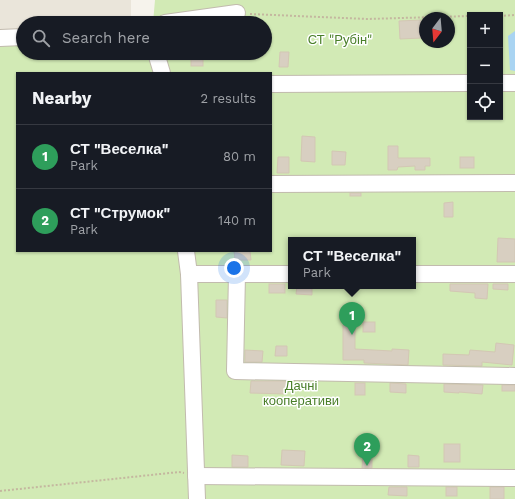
<!DOCTYPE html>
<html lang="en">
<head>
<meta charset="utf-8">
<style>
  body { margin:0; font-family:"Work Sans",sans-serif; background:#20242c; color:#f1f3f6 }
  .controls { position:absolute; right:12px; top:12px; display:grid; overflow:hidden; border-radius:0px; box-shadow:0 1px 3px #0004 }
  .controls button { width:36px; height:36px; display:grid; place-items:center; padding:0; border:0; border-bottom:1px solid #363941; background:#171b24; color:#f1f3f6; font:20px sans-serif }
  .compass { position:absolute; left:419px; top:12px; width:36px; height:36px; border-radius:50%; background:#171b24; box-shadow:0 1px 3px #0004; rotate:196deg }
  .you { position:absolute; left:234px; top:268px; width:14px; height:14px; margin:-10px; border:3px solid #fff; border-radius:50%; background:#1a73e8; box-shadow:0 0 0 6px #1a73e833 }
  .badge { display:grid; place-items:center; width:26px; height:26px; border-radius:50%; background:#fc3f1d; color:#fff; font-size:13px; font-weight:700 }
  .pin { position:absolute; translate:-50% -33px; filter:drop-shadow(0 1px 2px #0008) }
  .pin::after { content:''; position:absolute; top:21px; width:14px; height:12px; background:inherit; clip-path:polygon(0 0,100% 0,50% 100%) }
  .popup { position:absolute; left:288px; top:237px; width:128px; height:52px; box-sizing:border-box; display:grid; place-content:center; border-radius:0px; background:#171b24; filter:drop-shadow(0 1px 3px #0005); font-size:13px; white-space:nowrap; color:#9ea1a6 }
  .popup b { font-size:15px; color:#f1f3f6 }
  .popup::after { content:''; position:absolute; left:50%; top:100%; margin-left:-8px; border:8px solid transparent; border-top-color:#171b24 }
  .list { margin:0; padding:0; list-style:none }
  h2 { display:flex; justify-content:space-between; align-items:center; height:52px; margin:0; padding:0 16px; font-size:17px }
  h2 small { font-size:13px; font-weight:400; color:#9ea1a6 }
  .list li { display:grid; grid-template-columns:26px 1fr auto; gap:12px; align-items:center; box-sizing:border-box; height:64px; padding:0 16px; border-top:1px solid #363941 }
  .list b { display:block; font-size:15px; white-space:nowrap }
  .list p { margin:0; font-size:13px; white-space:nowrap; color:#9ea1a6 }
  .list em { font-size:13px; font-style:normal; color:#9ea1a6 }
  .icon { flex:none; width:22px; height:22px; fill:none; stroke:currentColor; stroke-width:2; stroke-linecap:round; stroke-linejoin:round }
  .map { position:relative; flex:none; width:515px; height:499px; overflow:hidden }
  .search { position:absolute; background:#171b24; box-shadow:0 1px 3px #0004; left:16px; top:16px; width:256px; height:44px; display:flex; align-items:center; gap:10px; box-sizing:border-box; padding:0 14px; border-radius:22px; color:#9ea1a6; font-size:15px }
  .panel { position:absolute; background:#171b24; box-shadow:0 1px 3px #0004; left:16px; top:72px; width:256px; height:180px; border-radius:0px }
  .map>svg:first-child { display:block }
  .residential { fill:#eae5da }
  .green { fill:#d2eab5; fill-rule:evenodd }
  .water { fill:#a9d4f2 }
  .building { fill:#d8cfc1; stroke:#d3c7b4 }
  .lines { fill:none; stroke-linecap:round; stroke-linejoin:round }
  .minor-casing { stroke:#c2bbae; stroke-width:18 }
  .path { stroke:#c4b79f; stroke-width:2; stroke-dasharray:2 2; stroke-linecap:butt }
  .minor { stroke:#fff; stroke-width:16 }
  .labels { text-anchor:middle; stroke-width:3; stroke-linejoin:round; paint-order:stroke }
  .park-label { font-size:13px; fill:#4a7f2a; stroke:#fff }
</style>
</head>
<body>
<div class="map">
<svg width="515" height="499" viewBox="0 0 515 499">
  <rect width="100%" height="100%" fill="#f6f3ec"/>
  <polygon class="residential" points="0,0 131,0 131,23 23,23 23,53 0,63"/>
  <path class="green" d="M 155,0 L 515,0 L 515,499 L 0,499 L 0,38 L 23,37 L 23,53 L 265,53 L 265,23 L 153,23 ZM 470,15 L 500,15 L 500,117 L 470,117 ZM 425,18 L 449,18 L 449,42 L 425,42 ZM 17,73 L 271,73 L 271,251 L 17,251 ZM 291,240 L 413,240 L 413,286 L 291,286 Z"/>
  <polygon class="water" points="515,31 515,71 510,70 508,36"/>
  <g class="building">
    <polygon points="421,20 422,38 400,39 399,21"/>
    <polygon points="280,52 289,52 288,67 279,67"/>
    <rect x="191" y="54" width="12" height="12"/>
    <polygon points="302,136 315,137 315,162 301,161"/>
    <polygon points="388,146 398,146 398,158 430,158 430,166 425,166 425,170 415,170 415,166 398,167 397,170 388,170"/>
    <polygon points="332,151 346,152 345,165 332,165"/>
    <polygon points="278,157 289,157 289,173 277,173"/>
    <rect x="460" y="157" width="14" height="11"/>
    <rect x="350" y="193" width="11" height="3"/>
    <polygon points="453,202 453,217 444,217 444,203"/>
    <polygon points="498,238 515,239 515,262 497,262"/>
    <polygon points="234,251 250,251 251,260 235,260"/>
    <rect x="269" y="284" width="16" height="9"/>
    <polygon points="450,284 488,284 487,299 475,298 475,293 450,291"/>
    <polygon points="493,284 508,284 508,290 493,289"/>
    <polygon points="297,286 312,286 312,295 296,294"/>
    <polygon points="216,300 227,300 227,318 216,317"/>
    <rect x="363" y="322" width="12" height="10"/>
    <polygon points="343,325 355,326 355,349 392,351 392,349 409,350 408,365 364,363 364,360 343,360"/>
    <polygon points="496,343 514,345 512,365 482,362 482,366 443,365 443,354 469,355 470,350 495,352"/>
    <polygon points="276,346 287,346 287,356 275,356"/>
    <polygon points="245,350 263,351 262,362 245,362"/>
    <polygon points="251,381 287,381 286,394 250,393"/>
    <rect x="355" y="383" width="10" height="12"/>
    <polygon points="390,383 406,384 406,393 390,392"/>
    <polygon points="444,384 483,385 482,394 459,392 459,393 444,392"/>
    <rect x="502" y="385" width="13" height="6"/>
    <rect x="444" y="444" width="16" height="18"/>
    <polygon points="282,450 305,451 304,466 281,465"/>
    <polygon points="363,454 372,455 372,468 362,468"/>
    <polygon points="232,455 248,456 248,467 232,467"/>
    <polygon points="408,455 419,456 419,467 408,467"/>
    <polygon points="389,487 407,487 407,496 388,495"/>
    <rect x="446" y="487" width="11" height="9"/>
    <rect x="490" y="487" width="14" height="12"/>
  </g>
  <g class="lines">
    <defs>
      <g id="minor">
        <polyline points="165,23 237,13"/>
        <polyline points="0,38 23,37"/>
        <polyline points="156,53 162,73"/>
        <polyline points="500,83 515,83"/>
        <polyline points="271,84 470,83"/>
        <polyline points="271,184 515,183"/>
        <polyline points="186,251 189,274 197,499"/>
        <polyline points="189,274 291,274"/>
        <polyline points="237,274 235,371 515,376"/>
        <polyline points="413,274 515,274"/>
        <polyline points="196,476 515,478"/>
      </g>
    </defs>
    <use href="#minor" class="minor-casing"/>
    <g class="path">
      <polyline points="250,14 367,19 470,16"/>
      <polyline points="500,16 515,15"/>
      <polyline points="0,491 179,472 184,473"/>
    </g>
    <use href="#minor" class="minor"/>
  </g>
  <g class="labels">
    <g class="park-label">
      <text x="340" y="44">СТ "Рубін"</text>
      <text x="301" y="390">Дачні<tspan x="301" dy="15">кооперативи</tspan></text>
    </g>
  </g>
</svg>
<div class="controls">
<button>+</button>
<button>−</button>
<button><svg class="icon" aria-label="locate" viewBox="0 0 24 24"><circle cx="12" cy="12" r="6"/><path d="M12 2v4M12 18v4M2 12h4M18 12h4"/></svg></button>
</div>
<svg class="compass" viewBox="-18 -18 36 36"><path d="M0-13l5 13h-10z" fill="#e53935"/><path d="M0 13l5-13h-10z" fill="#9ea1a6"/></svg>
<div class="you"></div>
<div class="pin badge" style="left:352px;top:335px;background:#2e9e5b">1</div>
<div class="popup"><b>СТ &quot;Веселка&quot;</b>Park</div>
<div class="pin badge" style="left:367px;top:466px;background:#2e9e5b">2</div>
<div class="search"><svg class="icon" aria-label="search" viewBox="0 0 24 24"><circle cx="10" cy="10" r="6"/><path d="M15 15l6 6"/></svg>Search here</div>
<section class="panel">
<h2>Nearby<small>2 results</small></h2>
<ul class="list">
<li><span class="badge" style="background:#2e9e5b">1</span><div><b>СТ &quot;Веселка&quot;</b><p>Park</p></div><em>80 m</em></li>
<li><span class="badge" style="background:#2e9e5b">2</span><div><b>СТ &quot;Струмок&quot;</b><p>Park</p></div><em>140 m</em></li>
</ul>
</section>
</div>
</body>
</html>
